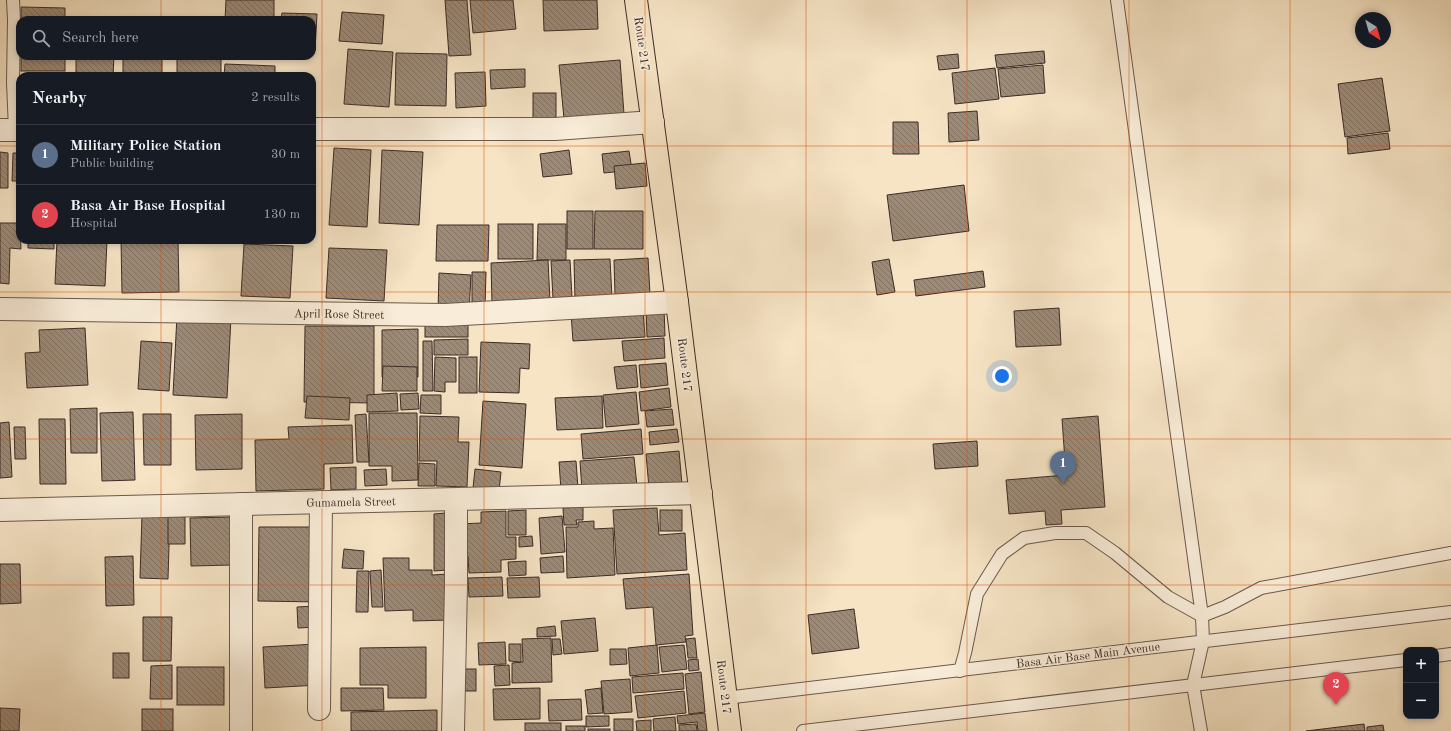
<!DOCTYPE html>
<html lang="en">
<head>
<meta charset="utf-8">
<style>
  body { margin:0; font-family:"Old Standard TT",serif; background:#242831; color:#f1f3f6 }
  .controls { position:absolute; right:12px; bottom:12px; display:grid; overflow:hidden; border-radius:8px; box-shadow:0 2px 6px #0003 }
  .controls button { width:36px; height:36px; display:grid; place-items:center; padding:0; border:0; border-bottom:1px solid #363941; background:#171b24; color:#f1f3f6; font:20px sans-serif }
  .compass { position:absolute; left:1355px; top:12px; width:36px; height:36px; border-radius:50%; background:#171b24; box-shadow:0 2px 6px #0003; rotate:143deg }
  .you { position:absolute; left:1002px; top:376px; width:14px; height:14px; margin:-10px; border:3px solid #fff; border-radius:50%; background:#1a73e8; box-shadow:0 0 0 6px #1a73e833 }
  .badge { display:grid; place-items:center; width:26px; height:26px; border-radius:50%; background:#c59692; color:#fff; font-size:13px; font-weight:700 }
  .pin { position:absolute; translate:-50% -33px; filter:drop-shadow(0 1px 2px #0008) }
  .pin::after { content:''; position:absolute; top:21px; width:14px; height:12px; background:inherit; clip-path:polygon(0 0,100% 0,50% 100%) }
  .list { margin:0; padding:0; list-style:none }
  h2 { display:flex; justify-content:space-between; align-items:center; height:52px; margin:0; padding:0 16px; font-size:17px }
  h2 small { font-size:13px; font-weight:400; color:#9ea1a6 }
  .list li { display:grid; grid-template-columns:26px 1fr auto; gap:12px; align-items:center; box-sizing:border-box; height:60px; padding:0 16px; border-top:1px solid #363941 }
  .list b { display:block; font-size:15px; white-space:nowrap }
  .list p { margin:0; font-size:13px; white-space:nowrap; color:#9ea1a6 }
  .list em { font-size:13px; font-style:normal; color:#9ea1a6 }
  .icon { flex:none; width:22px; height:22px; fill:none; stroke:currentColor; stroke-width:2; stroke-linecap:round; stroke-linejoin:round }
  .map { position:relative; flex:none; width:1451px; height:731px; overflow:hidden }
  .search { position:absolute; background:#171b24; box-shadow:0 2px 6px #0003; left:16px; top:16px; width:300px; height:44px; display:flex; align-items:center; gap:10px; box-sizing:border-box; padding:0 14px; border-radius:12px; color:#9ea1a6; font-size:15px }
  .panel { position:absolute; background:#171b24; box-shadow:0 2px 6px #0003; left:16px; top:72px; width:300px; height:172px; border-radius:12px }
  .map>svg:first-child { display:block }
  .building { fill:url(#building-back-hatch); stroke:#3d2b25 }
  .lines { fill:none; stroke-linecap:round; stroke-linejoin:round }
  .lane-casing { stroke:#6b594d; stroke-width:14 }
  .street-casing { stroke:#6b594d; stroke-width:24 }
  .primary-casing { stroke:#3d2b25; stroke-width:24 }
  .lane { stroke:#f9edd9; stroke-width:12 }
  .street { stroke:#f9edd9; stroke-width:22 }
  .primary { stroke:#f6e4c5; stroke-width:22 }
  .grid { fill:none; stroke:#df570d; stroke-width:1; stroke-opacity:0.55 }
  .labels { text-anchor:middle; stroke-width:3.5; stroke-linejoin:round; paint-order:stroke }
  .street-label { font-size:12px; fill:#3d2b25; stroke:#f9edd9 }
</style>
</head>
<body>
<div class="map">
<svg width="1451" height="731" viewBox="0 0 1451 731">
  <defs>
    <pattern id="building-back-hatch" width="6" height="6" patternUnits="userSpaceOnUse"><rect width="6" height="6" fill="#9d8b78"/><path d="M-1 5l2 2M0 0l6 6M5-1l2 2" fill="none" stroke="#817262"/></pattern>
  </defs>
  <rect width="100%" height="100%" fill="#f6e4c5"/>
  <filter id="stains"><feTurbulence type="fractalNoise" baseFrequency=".005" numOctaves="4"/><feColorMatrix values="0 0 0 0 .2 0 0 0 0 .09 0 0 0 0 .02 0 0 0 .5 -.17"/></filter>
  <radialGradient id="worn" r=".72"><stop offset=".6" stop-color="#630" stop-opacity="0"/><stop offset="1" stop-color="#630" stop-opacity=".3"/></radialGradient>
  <g class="building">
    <polygon points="226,0 274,0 274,20 225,20"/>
    <polygon points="445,0 467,0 471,55 449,56"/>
    <polygon points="470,0 513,0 516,29 473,33"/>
    <polygon points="543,0 597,0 598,29 544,31"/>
    <polygon points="21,7 65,8 65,20 21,20"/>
    <polygon points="342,12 384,15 382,44 339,41"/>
    <polygon points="282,13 317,14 315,51 312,51 312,20 281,20"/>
    <polygon points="348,49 393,52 389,107 344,104"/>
    <polygon points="1044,51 1045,63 997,68 995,55"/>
    <polygon points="396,53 447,54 446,106 395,105"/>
    <polygon points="958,54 959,68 939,70 937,56"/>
    <rect x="21" y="56" width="44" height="15"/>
    <polygon points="76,56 114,56 113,76 76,76"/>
    <rect x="123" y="56" width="39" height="20"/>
    <rect x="177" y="56" width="44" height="20"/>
    <polygon points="620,60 624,114 564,119 559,65"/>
    <polygon points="225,64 275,66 275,76 224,76"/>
    <polygon points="1043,65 1045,93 1001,97 998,69"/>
    <polygon points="995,68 999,99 955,104 952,73"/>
    <polygon points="525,69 525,87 491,89 490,70"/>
    <polygon points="485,72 486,106 456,108 455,73"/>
    <polygon points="1382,78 1390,131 1345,137 1338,84"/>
    <rect x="533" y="93" width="23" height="25"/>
    <polygon points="977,111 979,140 949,142 948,113"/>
    <polygon points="893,122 918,122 919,154 893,154"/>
    <polygon points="1388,133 1390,149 1348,154 1347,138"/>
    <polygon points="334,148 371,150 367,227 329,225"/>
    <polygon points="382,150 423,152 419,225 379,223"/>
    <polygon points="569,150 572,174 543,177 540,154"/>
    <polygon points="629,151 632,170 604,173 602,154"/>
    <polygon points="0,152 8,153 8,188 0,188"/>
    <polygon points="13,153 20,153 20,181 12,181"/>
    <polygon points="645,163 647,186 616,189 614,166"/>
    <polygon points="964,185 969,231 893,241 887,195"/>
    <rect x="567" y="211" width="26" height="38"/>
    <polygon points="595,211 643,211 643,249 594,249"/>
    <polygon points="0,223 20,223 21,249 10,248 9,284 0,283"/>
    <rect x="498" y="224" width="35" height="35"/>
    <polygon points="538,224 566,224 566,260 537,260"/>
    <polygon points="437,225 489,225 488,261 436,261"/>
    <polygon points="28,240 54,240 54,249 28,248"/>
    <polygon points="57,240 107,240 105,286 55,284"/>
    <polygon points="121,240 178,240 179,292 122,293"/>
    <polygon points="244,244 293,246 290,298 241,296"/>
    <polygon points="329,248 387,250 384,301 326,298"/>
    <polygon points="648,258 650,294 615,296 614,260"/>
    <polygon points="610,259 612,298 575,300 574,260"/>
    <polygon points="889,259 895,292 877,295 872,262"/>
    <polygon points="548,260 550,301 492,304 491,263"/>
    <polygon points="570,260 572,298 553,299 551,261"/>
    <polygon points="983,271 985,287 916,296 914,280"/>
    <polygon points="472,272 486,272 485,307 472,307"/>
    <polygon points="439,273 471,275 469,313 438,312"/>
    <polygon points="664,308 665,336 647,337 646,309"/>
    <polygon points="1059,308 1061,345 1016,347 1014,311"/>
    <polygon points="643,309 645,337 573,341 571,313"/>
    <polygon points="177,315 231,317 227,398 173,395"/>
    <rect x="425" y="317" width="43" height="20"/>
    <polygon points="305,326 374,326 374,403 304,402"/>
    <polygon points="85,328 88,385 27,388 25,353 40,352 39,330"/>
    <polygon points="418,329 418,377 382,377 382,330"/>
    <polygon points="664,338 665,358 624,361 622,341"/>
    <polygon points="468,339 468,355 434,355 434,340"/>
    <polygon points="141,341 172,343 169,391 138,389"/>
    <polygon points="423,341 432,341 433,391 423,391"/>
    <polygon points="481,342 530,344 529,369 520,368 519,393 479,392"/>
    <polygon points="435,357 456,358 456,382 445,382 445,392 434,391"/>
    <rect x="459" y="357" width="18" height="36"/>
    <polygon points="666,363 668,385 641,388 639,365"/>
    <polygon points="636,365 638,387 617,389 614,367"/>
    <polygon points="383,366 417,367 417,391 382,391"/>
    <polygon points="669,388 671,407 641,411 639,392"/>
    <polygon points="636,392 639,424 606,427 603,395"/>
    <polygon points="397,393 398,411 367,412 367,395"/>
    <polygon points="418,393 419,409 401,410 400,394"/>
    <polygon points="421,395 441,395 441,414 420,413"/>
    <polygon points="307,396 350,398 349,420 305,418"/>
    <polygon points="602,396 603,428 557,430 555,398"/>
    <polygon points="483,401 526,404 522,468 479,465"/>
    <polygon points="97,408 97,453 71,453 70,409"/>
    <polygon points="672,409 674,425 647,427 645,411"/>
    <polygon points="133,412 135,480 102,481 100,413"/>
    <polygon points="369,413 417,413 418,480 392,481 392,466 369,466"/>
    <polygon points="143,414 171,414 171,465 144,465"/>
    <polygon points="242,414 242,469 196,470 195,415"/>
    <polygon points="366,414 369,462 357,462 355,415"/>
    <polygon points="420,416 459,417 458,442 469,442 467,487 436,486 437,461 419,461"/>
    <polygon points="1098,416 1105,507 1061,510 1062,524 1046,525 1045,511 1009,514 1006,480 1066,475 1062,419"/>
    <polygon points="39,419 65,419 66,484 40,484"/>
    <polygon points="9,422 12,477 0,478 0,423"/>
    <polygon points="352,425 353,463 324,464 324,489 256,491 255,440 289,439 288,427"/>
    <polygon points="14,427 25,427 26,459 15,459"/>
    <polygon points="641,429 643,454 583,459 581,434"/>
    <polygon points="677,429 679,442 650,445 649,432"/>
    <polygon points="977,441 978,466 935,469 933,444"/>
    <polygon points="679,451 682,484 649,488 646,454"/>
    <polygon points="634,457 637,486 582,491 580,461"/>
    <polygon points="576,461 578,488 561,490 559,462"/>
    <polygon points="419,463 435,464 435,486 418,486"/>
    <polygon points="356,467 356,489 331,490 330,468"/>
    <polygon points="386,469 387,485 365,486 364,470"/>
    <polygon points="475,469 501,472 499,491 473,488"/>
    <polygon points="583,507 583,520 576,520 577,525 564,525 563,508"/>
    <polygon points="657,508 659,535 685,533 687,570 617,574 613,510"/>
    <polygon points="526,510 526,535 508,535 508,511"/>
    <rect x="660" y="510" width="22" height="21"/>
    <polygon points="506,511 506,537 516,537 516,559 501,560 501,572 469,573 468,556 459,556 458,524 481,523 481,512"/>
    <polygon points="446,513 448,570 434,571 434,514"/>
    <polygon points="142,514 170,514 168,579 140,578"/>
    <polygon points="168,516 185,517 185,544 168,544"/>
    <polygon points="562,516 565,552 541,554 539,518"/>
    <polygon points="232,517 233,565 191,566 190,518"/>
    <polygon points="594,521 594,529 613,528 615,575 567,578 566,527 578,527 578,522"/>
    <polygon points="259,527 320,527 319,602 258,601"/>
    <polygon points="532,536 533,546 519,547 519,537"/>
    <polygon points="344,549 364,551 363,569 342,568"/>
    <polygon points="133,556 134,605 106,606 105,557"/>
    <polygon points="563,556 564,572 541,573 540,558"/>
    <polygon points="383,558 409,558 409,570 432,570 432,575 448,574 449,620 413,621 413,610 385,611"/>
    <polygon points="526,561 526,575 509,576 508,562"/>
    <polygon points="0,564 20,564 21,603 0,604"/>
    <polygon points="381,570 383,607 372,607 370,571"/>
    <polygon points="357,571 369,571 368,612 356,612"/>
    <polygon points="689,574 693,635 685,636 686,642 656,645 653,607 626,609 623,579"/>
    <polygon points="502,577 503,596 469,597 468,578"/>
    <polygon points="539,577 540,597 508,598 507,578"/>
    <polygon points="315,606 316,627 298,628 297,607"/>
    <polygon points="854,609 859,648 812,654 808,615"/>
    <polygon points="143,617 172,617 171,661 143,661"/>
    <polygon points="595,618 598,651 564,654 561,621"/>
    <polygon points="555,626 556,636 537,637 537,628"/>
    <polygon points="551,638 552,682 512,683 512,663 523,662 522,639"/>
    <polygon points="695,638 697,658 688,658 686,639"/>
    <polygon points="552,639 560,639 562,654 553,655"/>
    <polygon points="505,642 506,664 479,665 478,643"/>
    <polygon points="316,644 319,685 265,688 263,647"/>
    <polygon points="509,644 521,644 521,662 509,661"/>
    <polygon points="657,645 659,673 630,676 628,648"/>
    <polygon points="684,645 687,669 662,672 659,647"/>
    <polygon points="426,647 426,698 388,698 388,685 360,685 360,648"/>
    <polygon points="610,649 626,649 627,664 610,665"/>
    <rect x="113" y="653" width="16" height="25"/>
    <polygon points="698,659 699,670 689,671 688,660"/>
    <polygon points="172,665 172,699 150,699 151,666"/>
    <polygon points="509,665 510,685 495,686 494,666"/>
    <rect x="177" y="667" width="47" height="38"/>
    <rect x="462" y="669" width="14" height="22"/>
    <polygon points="701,672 705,712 689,714 685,674"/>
    <polygon points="683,673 684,689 633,693 632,677"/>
    <polygon points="630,679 632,712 604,714 601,681"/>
    <polygon points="341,688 383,688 384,710 341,711"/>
    <polygon points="540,688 540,719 494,720 493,689"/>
    <polygon points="601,688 603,713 588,714 585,690"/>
    <polygon points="684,691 686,713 638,718 635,696"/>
    <polygon points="581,699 582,720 549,721 548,700"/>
    <polygon points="0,708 20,709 19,731 0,731"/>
    <rect x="142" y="709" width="31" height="22"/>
    <polygon points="437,710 437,731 351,731 351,712"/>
    <polygon points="705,713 707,731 698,731 697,722 678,724 677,716"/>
    <polygon points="586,716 609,716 609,726 586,727"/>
    <polygon points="675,717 676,731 654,731 653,719"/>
    <rect x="614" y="719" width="19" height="12"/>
    <polygon points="651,720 651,731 637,731 636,721"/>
    <rect x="525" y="723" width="36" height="8"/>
    <polygon points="696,724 697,731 679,731 679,725"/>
    <polygon points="1364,724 1365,731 1306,731"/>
    <polygon points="1383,725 1384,731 1367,731 1367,727"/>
    <rect x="566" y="726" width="19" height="5"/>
    <rect x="588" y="729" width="22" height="2"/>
  </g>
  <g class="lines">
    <defs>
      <g id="lane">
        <polyline points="13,0 14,20 13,82 15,130"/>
        <polyline points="1117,0 1202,616 1203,641 1193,685 1201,731"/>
        <polyline points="1436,656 1451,654"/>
        <polyline points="960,671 965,653 977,594 1002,554 1024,538 1055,533 1086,533 1115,553 1168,597 1202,616 1225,607 1261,588 1451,553"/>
        <polyline points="725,698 1451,612"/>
        <polyline points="803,731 1406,660"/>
      </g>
      <g id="street">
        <polyline points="312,129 555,129 653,122"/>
        <polyline points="0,130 20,130"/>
        <polyline points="0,309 445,315 677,302"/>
        <polyline points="0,510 701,493"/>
        <polyline points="319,709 321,502"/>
        <polyline points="241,731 241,504"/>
        <polyline points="453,731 456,584 456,500"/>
      </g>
      <polyline id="primary" points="636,0 677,302 730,731"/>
    </defs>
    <use href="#lane" class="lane-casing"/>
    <use href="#street" class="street-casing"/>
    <use href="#primary" class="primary-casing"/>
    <use href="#lane" class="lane"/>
    <use href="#street" class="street"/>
    <use href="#primary" class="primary"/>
  </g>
  <path class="grid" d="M 161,0 L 161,20M 322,0 L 322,731M 484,0 L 484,731M 645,0 L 645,731M 806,0 L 806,731M 967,0 L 967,731M 1129,0 L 1129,731M 1290,0 L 1290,731M 161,56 L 161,76M 0,146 L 20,146M 312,146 L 1451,146M 161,240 L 161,731M 0,292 L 1451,292M 0,439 L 1451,439M 0,585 L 1451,585"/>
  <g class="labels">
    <g class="street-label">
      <text transform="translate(642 44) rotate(82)" y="4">Route 217</text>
      <text transform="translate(339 314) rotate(1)" y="4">April Rose Street</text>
      <text transform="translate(685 365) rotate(83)" y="4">Route 217</text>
      <text transform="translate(351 502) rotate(-1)" y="4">Gumamela Street</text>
      <text transform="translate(1088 655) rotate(-7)" y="4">Basa Air Base Main Avenue</text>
      <text transform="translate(724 687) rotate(83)" y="4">Route 217</text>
    </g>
  </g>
  <rect width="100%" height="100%" filter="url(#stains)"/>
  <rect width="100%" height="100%" fill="url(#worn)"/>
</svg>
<div class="controls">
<button>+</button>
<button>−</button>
</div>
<svg class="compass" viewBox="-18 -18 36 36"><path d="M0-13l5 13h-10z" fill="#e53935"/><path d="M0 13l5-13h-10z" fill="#9ea1a6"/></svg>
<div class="you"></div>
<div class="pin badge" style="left:1063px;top:484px;background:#5c6f8a">1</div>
<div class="pin badge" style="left:1336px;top:705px;background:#e0444e">2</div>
<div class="search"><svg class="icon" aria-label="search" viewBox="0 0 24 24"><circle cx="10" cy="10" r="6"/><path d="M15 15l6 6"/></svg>Search here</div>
<section class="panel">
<h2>Nearby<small>2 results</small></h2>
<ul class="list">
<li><span class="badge" style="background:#5c6f8a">1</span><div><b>Military Police Station</b><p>Public building</p></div><em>30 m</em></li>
<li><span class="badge" style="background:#e0444e">2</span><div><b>Basa Air Base Hospital</b><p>Hospital</p></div><em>130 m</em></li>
</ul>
</section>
</div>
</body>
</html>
